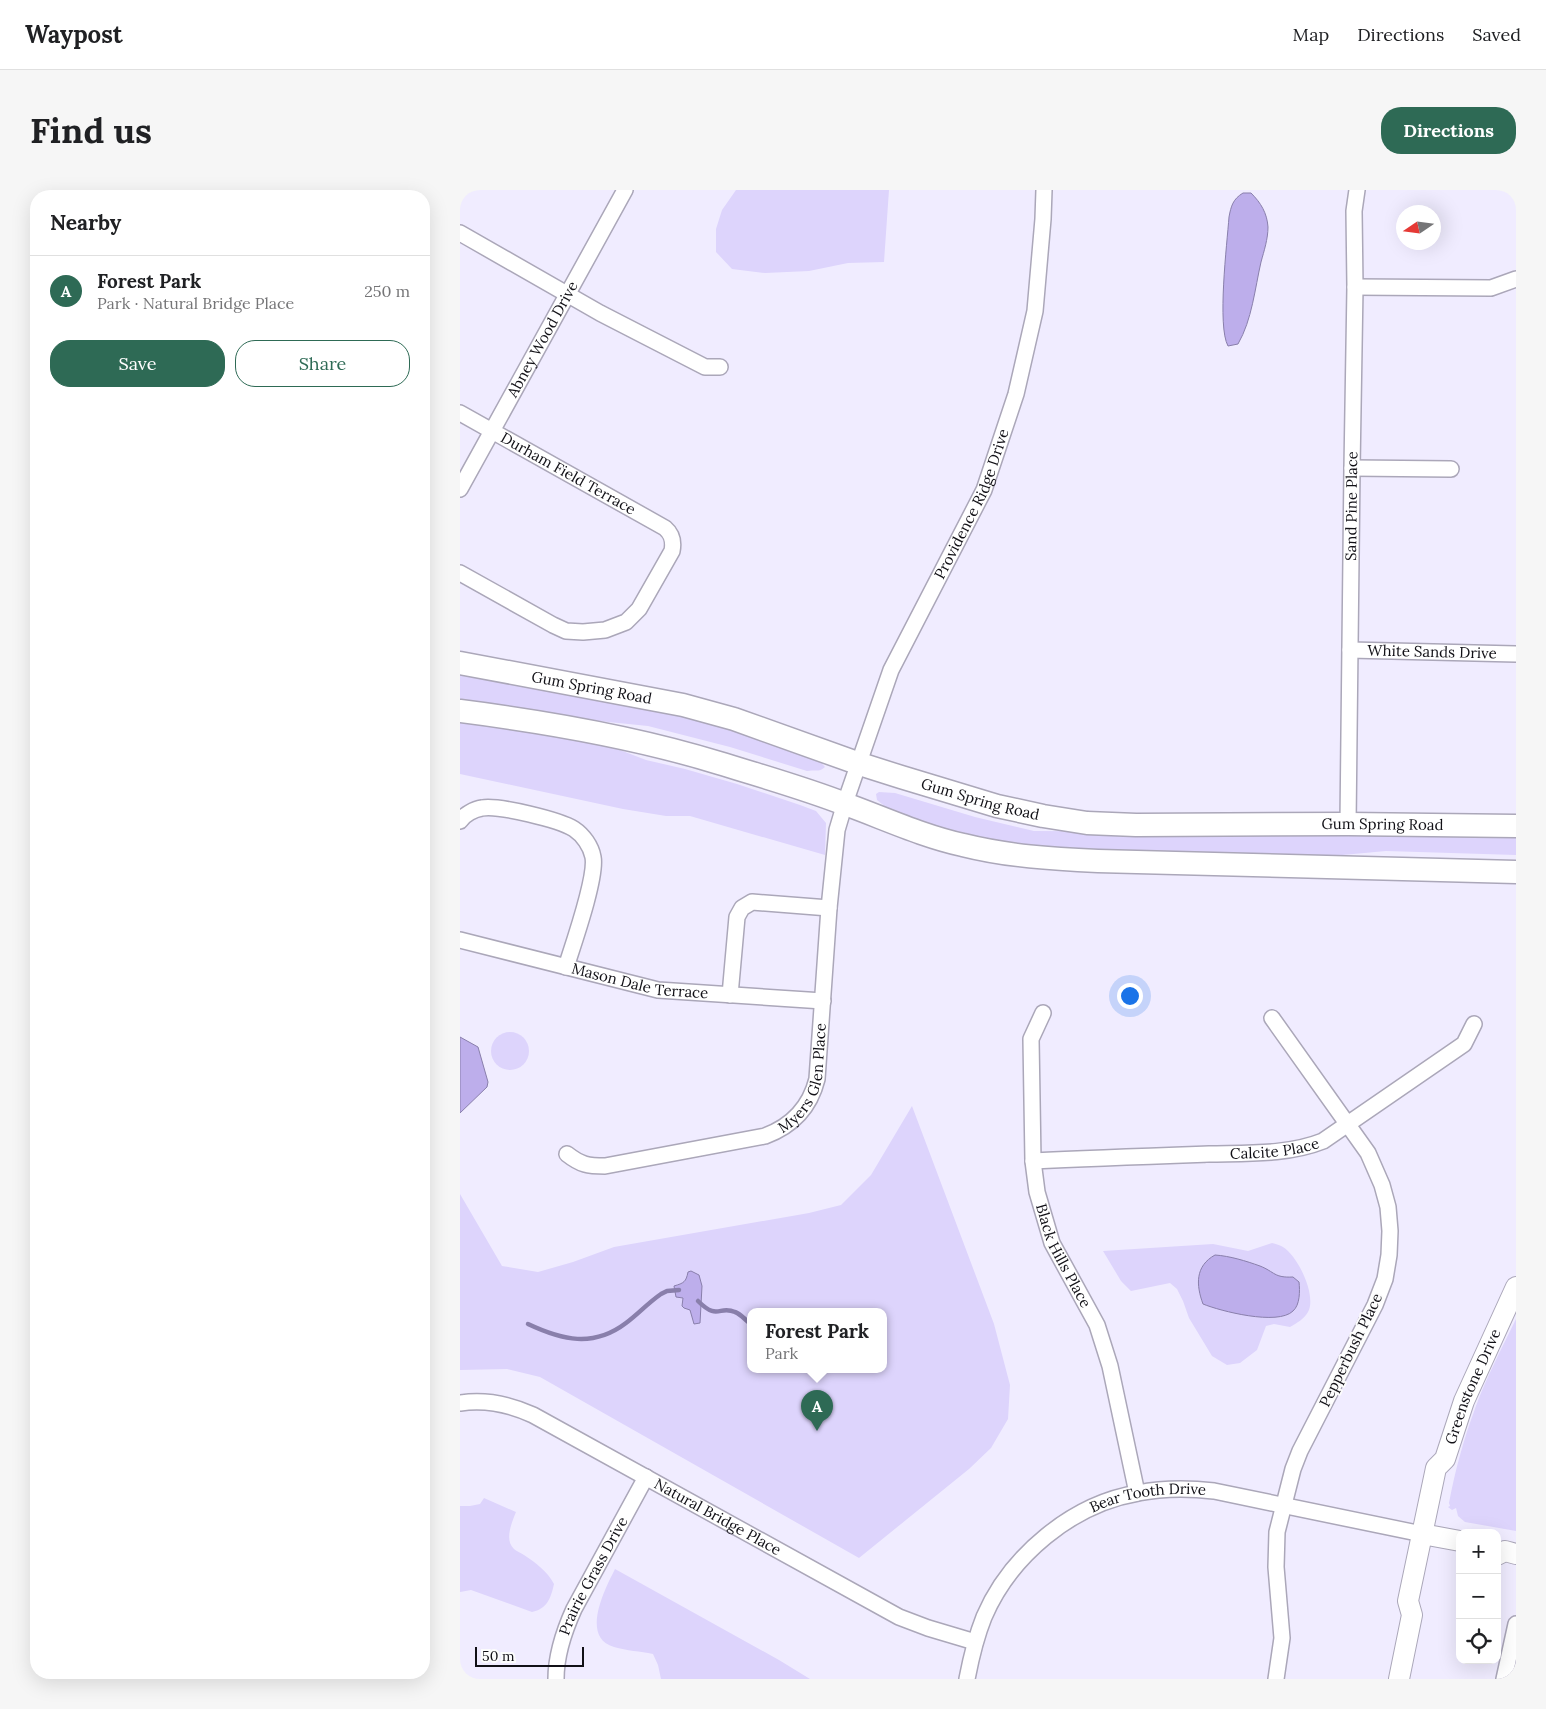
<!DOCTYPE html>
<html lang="en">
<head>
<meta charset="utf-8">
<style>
  body { margin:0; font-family:Lora,serif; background:#f6f6f6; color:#202124 }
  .controls { position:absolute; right:15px; bottom:15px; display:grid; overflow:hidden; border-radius:10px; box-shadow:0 5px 20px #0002 }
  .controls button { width:45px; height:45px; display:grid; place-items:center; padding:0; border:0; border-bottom:1px solid #e0e0e0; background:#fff; color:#202124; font:25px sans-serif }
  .compass { position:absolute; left:936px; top:15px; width:45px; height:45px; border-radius:50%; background:#fff; box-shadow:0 5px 20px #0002; rotate:257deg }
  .scale { position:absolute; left:15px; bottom:12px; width:109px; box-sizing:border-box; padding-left:5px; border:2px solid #111016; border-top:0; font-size:14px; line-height:18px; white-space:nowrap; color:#111016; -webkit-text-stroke:4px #fcfcfc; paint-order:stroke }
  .you { position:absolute; left:669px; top:805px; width:18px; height:18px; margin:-12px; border:4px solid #fff; border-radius:50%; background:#1a73e8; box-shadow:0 0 0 8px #1a73e833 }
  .badge { display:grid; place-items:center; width:32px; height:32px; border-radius:50%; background:#2e6a55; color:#fff; font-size:16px; font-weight:700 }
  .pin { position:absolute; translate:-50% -41px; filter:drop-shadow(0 1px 2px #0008) }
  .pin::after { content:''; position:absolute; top:26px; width:18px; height:15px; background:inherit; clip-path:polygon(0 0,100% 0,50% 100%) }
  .popup { position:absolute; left:287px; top:1118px; width:140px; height:65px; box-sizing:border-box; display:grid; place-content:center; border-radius:10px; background:#fff; filter:drop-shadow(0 1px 4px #0005); font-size:16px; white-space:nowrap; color:#757577 }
  .popup b { font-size:19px; color:#202124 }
  .popup::after { content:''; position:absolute; left:50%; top:100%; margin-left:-10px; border:10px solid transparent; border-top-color:#fff }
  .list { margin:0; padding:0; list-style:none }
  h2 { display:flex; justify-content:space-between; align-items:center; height:65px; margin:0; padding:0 20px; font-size:21px }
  h2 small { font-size:16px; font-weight:400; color:#757577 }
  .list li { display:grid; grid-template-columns:32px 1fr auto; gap:15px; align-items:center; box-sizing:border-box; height:70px; padding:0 20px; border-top:1px solid #e0e0e0 }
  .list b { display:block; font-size:19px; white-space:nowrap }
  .list p { margin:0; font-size:16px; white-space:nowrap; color:#757577 }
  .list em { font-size:16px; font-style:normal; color:#757577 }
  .actions { display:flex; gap:10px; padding:15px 20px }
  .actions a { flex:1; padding:11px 0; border:1px solid #2e6a55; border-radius:20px; text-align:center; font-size:18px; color:#2e6a55 }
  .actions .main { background:#2e6a55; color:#fff }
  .icon { flex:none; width:28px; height:28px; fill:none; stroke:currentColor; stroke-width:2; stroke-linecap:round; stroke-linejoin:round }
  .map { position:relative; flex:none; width:1056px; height:1489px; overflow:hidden; border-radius:20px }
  header { display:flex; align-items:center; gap:30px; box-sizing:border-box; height:70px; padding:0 25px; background:#fff; border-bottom:1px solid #e0e0e0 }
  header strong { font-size:24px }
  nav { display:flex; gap:28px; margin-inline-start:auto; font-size:18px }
  .intro { display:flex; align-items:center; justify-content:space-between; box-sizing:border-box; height:120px; padding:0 30px }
  h1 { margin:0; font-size:35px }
  .button { padding:12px 22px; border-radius:20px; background:#2e6a55; color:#fff; font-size:18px; font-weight:700 }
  main { display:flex; gap:30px; padding:0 30px }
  aside { flex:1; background:#fff; border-radius:20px; box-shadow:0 5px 20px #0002 }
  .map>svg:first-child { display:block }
  .green { fill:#ddd4fc; fill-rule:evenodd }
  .water { fill:#bdaeeb; stroke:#897fab }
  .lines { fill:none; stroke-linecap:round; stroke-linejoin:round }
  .stream { stroke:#897fab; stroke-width:4.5 }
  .minor-casing { stroke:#aba7b9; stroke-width:18 }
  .tertiary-casing { stroke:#aba7b9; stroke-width:22 }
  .secondary-casing { stroke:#aba7b9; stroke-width:25 }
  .minor { stroke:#fff; stroke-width:15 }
  .tertiary { stroke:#fff; stroke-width:20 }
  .secondary { stroke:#fff; stroke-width:22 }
  .labels { text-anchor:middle; stroke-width:4; stroke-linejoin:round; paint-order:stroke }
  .street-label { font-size:15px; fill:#111016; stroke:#fcfcfc }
</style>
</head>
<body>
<header>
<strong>Waypost</strong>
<nav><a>Map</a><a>Directions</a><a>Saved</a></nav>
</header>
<div class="intro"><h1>Find us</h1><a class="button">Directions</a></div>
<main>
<aside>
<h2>Nearby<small></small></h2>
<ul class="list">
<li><span class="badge">A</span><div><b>Forest Park</b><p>Park · Natural Bridge Place</p></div><em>250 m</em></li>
</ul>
<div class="actions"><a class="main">Save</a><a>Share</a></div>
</aside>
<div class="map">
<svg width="1056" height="1489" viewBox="0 0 1056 1489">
  <rect width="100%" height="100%" fill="#f0ecff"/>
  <g class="green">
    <polygon points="276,0 429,0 424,72 388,73 349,81 305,83 272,79 256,62 256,39 262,20"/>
    <path d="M 0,481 L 89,497 L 262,535 L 358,569 L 365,577 C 359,583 354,579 347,581 L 270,557 L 188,536 L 119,529 L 0,512 Z"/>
    <polygon points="0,530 139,552 186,570 225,579 277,594 340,615 356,621 366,633 365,665 230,626 206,626 163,619 0,584"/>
    <polygon points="419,602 435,603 515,627 574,641 1056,643 1056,665 926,661 861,667 581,658 496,644 432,622 417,610 416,604"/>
    <circle cx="50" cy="861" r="19"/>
    <path d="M 452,916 L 534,1134 L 550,1195 L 548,1229 L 531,1258 L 509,1279 L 399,1368 L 80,1187 L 47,1179 L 0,1180 L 0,1004 L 42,1076 L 78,1082 L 113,1072 L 154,1057 L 349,1023 L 381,1015 L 411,985 ZM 291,1122 L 423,1122 L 423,1180 L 291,1180 Z"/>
    <path d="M 812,1053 C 816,1054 820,1055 823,1057 C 838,1066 857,1106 848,1122 C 844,1129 837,1133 830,1137 L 814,1134 L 806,1136 L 797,1160 L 780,1173 L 767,1175 L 752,1166 L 729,1128 L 723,1111 L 717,1099 L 710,1093 L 671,1101 L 661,1091 L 643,1061 L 753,1054 L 788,1061 Z"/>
    <path d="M 1056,1129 L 1056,1341 L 1005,1332 L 998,1326 L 996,1318 L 992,1320 L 988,1317 L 990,1316 L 989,1313 C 995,1280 1004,1248 1016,1216 C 1027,1186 1042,1158 1056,1129 Z"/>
    <path d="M 24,1308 L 56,1322 C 52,1332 44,1350 54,1359 C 56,1361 61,1363 64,1365 C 76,1373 87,1381 94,1394 C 91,1408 87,1419 72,1422 L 11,1400 L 0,1402 L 0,1316 L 10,1316 L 20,1314 Z"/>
    <path d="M 155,1379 L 319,1470 L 350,1489 L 201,1489 L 198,1475 L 193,1464 C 180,1461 167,1461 154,1457 C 120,1447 145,1399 155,1379 Z"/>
  </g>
  <g class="water">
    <path d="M 783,3 L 791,3 C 801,13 807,23 808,37 C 808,49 804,61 801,72 C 795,98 792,130 778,154 L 768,156 C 757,136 767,54 769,27 C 771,16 773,9 783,3 Z"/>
    <polygon points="0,847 18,857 28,892 27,897 0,923"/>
    <path d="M 755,1065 C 770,1066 786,1071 800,1076 C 815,1082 814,1088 833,1087 L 839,1092 C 840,1101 840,1115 833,1121 C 818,1136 760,1121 743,1114 C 736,1095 735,1076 755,1065 Z"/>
    <path d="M 231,1081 L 239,1085 L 242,1096 L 240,1133 L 234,1134 L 230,1120 L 224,1118 L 222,1116 L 223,1108 L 216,1107 L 214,1096 C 224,1093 226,1092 228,1082 Z"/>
  </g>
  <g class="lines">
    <g class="stream">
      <path d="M 238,1111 C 258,1131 259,1115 275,1122 C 281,1124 286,1131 291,1134"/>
      <path d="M 68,1134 C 102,1150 133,1158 166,1133 C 178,1124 188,1113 201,1104 L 207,1101 L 219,1100"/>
    </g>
    <defs>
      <g id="minor">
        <polyline points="0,43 140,123 245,177 260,177"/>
        <polyline points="895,97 1031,98 1056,89"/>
        <path id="s1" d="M 0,223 L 205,338 C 212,344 214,351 212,361 L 179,419 L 166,432 L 145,440 L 123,442 L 106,441 L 93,435 L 0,383"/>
        <polyline points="892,278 991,279"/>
        <path id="s2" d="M 0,299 L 165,0"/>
        <path id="s3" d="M 890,460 L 1056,464"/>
        <path d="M 0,631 C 4,625 14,619 22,618 C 39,615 100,630 114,639 C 123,645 131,656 133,667 C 137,687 113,755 106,777"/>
        <path id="s4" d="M 888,634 L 892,278 L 895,97 L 894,21 L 897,0"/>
        <path id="s5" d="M 0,750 L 198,800 L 363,811"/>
        <polyline points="270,805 277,727 282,718 292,712 369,718"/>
        <path id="s6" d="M 583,823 L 571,849 L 573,971 L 577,1002 L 592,1053 L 637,1135 L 650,1176 L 677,1303"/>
        <polyline points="812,828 908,963 922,995 928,1017 930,1041 929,1065 925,1089 915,1115 840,1261 833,1279 817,1342 816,1377 822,1448 816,1489"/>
        <path id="s7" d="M 107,964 C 121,975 128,976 145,976 L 305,946 C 332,936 350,917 357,889 L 369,718 L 377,640 L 385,613 L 431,480 L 524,300 L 556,204 L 575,121 L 583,29 L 584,0"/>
        <path id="s8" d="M 573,971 C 632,968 691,966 749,964 C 787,963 828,965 863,951 L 1004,854 L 1014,834"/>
        <path id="s9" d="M 0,1213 C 26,1209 49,1214 73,1225 L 439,1427 L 468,1438 L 515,1452"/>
        <path id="s10" d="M 96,1489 C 96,1464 104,1441 114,1419 L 186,1287"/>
        <path id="s11" d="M 507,1489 C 511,1468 516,1447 524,1427 C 550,1366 612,1314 678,1303 C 703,1298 728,1298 754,1301 L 962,1344"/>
        <polyline points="1044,1489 1056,1434"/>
      </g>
      <g id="tertiary">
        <polyline points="962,1344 1000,1351"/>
        <polyline points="1037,1365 1045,1361 1056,1364"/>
        <path id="s12" d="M 939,1489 L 952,1425 L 948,1411 L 976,1278 L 985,1269 L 1004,1211 L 1056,1097"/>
      </g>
      <g id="secondary">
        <path id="s13" d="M 0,473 L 223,515 L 274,529 L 400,574 L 441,587 L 537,616 L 583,626 L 627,633 L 676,635 L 888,634 L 1056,636"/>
        <path d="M 0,521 C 87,532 175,547 259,573 C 301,586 344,598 385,614 C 424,628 462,646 503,655 C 547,666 592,669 638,671 L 1056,682"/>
      </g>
    </defs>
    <use href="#minor" class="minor-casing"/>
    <use href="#tertiary" class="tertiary-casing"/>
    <use href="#secondary" class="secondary-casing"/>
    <use href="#minor" class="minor"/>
    <use href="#tertiary" class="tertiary"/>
    <use href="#secondary" class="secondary"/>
  </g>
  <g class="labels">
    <g class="street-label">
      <text dy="5" stroke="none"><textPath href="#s2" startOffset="171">Abney Wood Drive</textPath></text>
      <text dy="5" stroke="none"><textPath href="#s1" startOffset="124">Durham Field Terrace</textPath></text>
      <text dy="5" stroke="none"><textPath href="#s7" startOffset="888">Providence Ridge Drive</textPath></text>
      <text dy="5" stroke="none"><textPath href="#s4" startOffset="318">Sand Pine Place</textPath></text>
      <text dy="5" stroke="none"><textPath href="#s3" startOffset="82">White Sands Drive</textPath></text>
      <text dy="5" stroke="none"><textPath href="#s13" startOffset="134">Gum Spring Road</textPath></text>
      <text dy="5" stroke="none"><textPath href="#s13" startOffset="539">Gum Spring Road</textPath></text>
      <text dy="5" stroke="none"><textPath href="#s13" startOffset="944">Gum Spring Road</textPath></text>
      <text dy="5" stroke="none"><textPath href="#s5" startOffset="185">Mason Dale Terrace</textPath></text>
      <text dy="5" stroke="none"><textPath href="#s7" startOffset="280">Myers Glen Place</textPath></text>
      <text dy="5" stroke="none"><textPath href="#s8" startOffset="242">Calcite Place</textPath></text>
      <text dy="5" stroke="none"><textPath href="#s6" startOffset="251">Black Hills Place</textPath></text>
      <text transform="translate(891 1160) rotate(-64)" y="5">Pepperbush Place</text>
      <text dy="5" stroke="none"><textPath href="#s12" startOffset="306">Greenstone Drive</textPath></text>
      <text dy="5" stroke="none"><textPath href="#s11" startOffset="279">Bear Tooth Drive</textPath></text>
      <text dy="5" stroke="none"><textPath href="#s9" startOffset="286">Natural Bridge Place</textPath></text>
      <text dy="5" stroke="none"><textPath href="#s10" startOffset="111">Prairie Grass Drive</textPath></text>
    </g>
  </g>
</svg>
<div class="controls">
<button>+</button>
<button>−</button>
<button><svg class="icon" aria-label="locate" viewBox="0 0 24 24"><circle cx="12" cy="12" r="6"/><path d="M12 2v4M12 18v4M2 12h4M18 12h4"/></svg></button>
</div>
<svg class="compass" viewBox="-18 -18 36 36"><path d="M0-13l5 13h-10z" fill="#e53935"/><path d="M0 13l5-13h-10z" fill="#757577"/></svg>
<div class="scale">50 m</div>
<div class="you"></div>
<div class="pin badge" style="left:357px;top:1241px">A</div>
<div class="popup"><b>Forest Park</b>Park</div>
</div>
</main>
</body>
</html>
